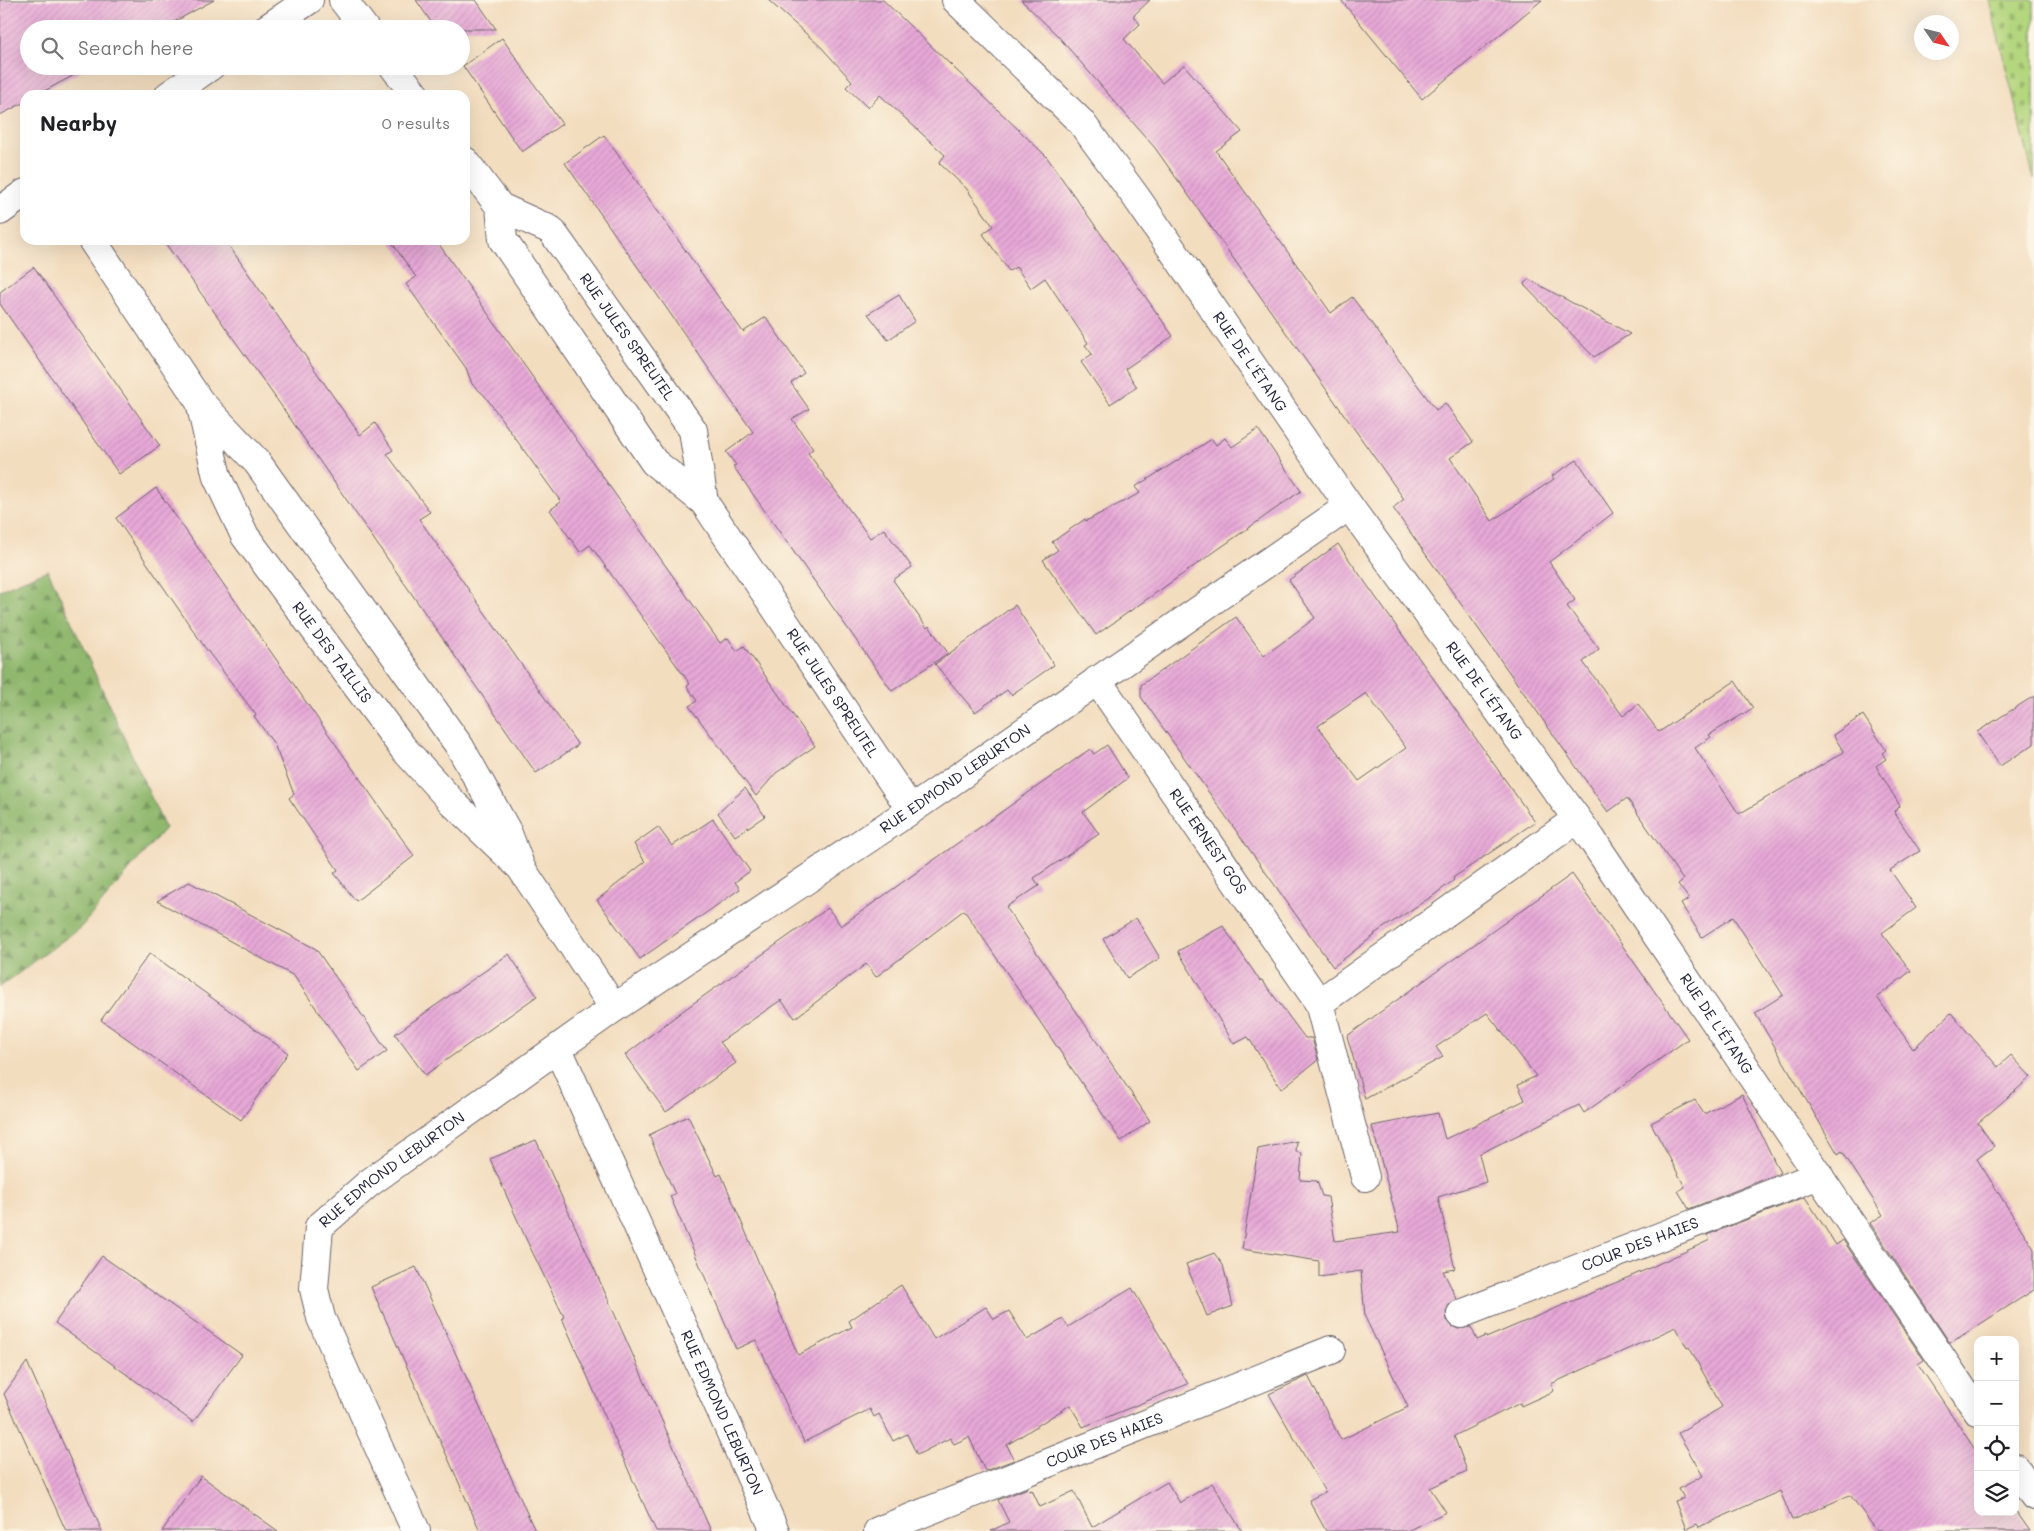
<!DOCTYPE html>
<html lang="en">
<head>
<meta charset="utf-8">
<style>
  body { margin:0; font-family:Mali,sans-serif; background:#f2f2f2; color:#202124 }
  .controls { position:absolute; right:15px; bottom:15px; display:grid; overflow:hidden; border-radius:10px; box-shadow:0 5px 20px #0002 }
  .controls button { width:45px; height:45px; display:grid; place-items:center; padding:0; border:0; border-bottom:1px solid #e0e0e0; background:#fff; color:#202124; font:25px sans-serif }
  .compass { position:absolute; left:1914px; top:15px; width:45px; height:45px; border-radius:50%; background:#fff; box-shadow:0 5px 20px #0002; rotate:125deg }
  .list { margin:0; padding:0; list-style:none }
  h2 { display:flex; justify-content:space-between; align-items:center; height:65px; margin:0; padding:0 20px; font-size:21px }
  h2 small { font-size:16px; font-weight:400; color:#757577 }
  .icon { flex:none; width:28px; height:28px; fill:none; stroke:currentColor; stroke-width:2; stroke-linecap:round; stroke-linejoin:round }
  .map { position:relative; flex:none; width:2034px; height:1531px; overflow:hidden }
  .search { position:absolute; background:#fff; box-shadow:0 5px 20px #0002; left:20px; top:20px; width:450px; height:55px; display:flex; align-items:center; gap:12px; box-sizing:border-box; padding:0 18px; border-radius:28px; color:#757577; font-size:19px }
  .panel { position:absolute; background:#fff; box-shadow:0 5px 20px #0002; left:20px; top:90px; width:450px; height:155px; border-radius:15px }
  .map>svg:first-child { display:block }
  .forest { fill:url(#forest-firs); stroke:#586c54 }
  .cemetery { fill:url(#cemetery-stones); stroke:#6b7c5c }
  .building { fill:url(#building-hatch); fill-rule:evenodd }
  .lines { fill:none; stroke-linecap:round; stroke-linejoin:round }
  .minor-casing { stroke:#6b6369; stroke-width:30 }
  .minor { stroke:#fff; stroke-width:28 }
  .labels { text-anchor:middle; stroke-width:4; stroke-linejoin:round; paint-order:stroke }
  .street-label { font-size:15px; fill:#22223b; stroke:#fcf5e5 }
</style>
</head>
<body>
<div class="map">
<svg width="2034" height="1531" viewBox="0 0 2034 1531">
  <defs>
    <pattern id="forest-firs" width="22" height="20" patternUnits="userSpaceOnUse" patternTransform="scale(1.25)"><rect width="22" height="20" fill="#8fb76d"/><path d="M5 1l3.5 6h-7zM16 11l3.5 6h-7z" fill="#74945b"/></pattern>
    <pattern id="cemetery-stones" width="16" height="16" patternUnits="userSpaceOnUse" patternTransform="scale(1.25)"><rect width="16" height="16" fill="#b4d67e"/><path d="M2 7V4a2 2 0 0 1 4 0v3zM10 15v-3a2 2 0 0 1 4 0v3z" fill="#9ab76e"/></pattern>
    <pattern id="building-hatch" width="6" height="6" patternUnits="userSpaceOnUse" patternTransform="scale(1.25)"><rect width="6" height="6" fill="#e7a8d7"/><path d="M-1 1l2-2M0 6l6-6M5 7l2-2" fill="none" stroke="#c690b9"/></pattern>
  </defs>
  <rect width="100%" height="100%" fill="#fcf5e5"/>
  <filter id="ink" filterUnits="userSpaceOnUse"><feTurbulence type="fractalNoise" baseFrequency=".02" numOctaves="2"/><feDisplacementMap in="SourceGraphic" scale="10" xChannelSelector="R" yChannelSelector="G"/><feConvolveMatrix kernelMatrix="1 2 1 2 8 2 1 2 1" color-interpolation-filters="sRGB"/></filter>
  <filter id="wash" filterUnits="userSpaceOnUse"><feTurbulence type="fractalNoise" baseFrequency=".0096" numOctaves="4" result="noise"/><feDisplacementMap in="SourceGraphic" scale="20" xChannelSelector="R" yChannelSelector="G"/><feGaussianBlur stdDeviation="1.12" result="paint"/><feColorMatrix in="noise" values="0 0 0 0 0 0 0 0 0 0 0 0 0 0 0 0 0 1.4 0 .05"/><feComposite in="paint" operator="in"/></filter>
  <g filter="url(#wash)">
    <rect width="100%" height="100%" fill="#f3ddbf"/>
    <polygon class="forest" points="48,570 165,828 81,927 0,987 0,590"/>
    <polygon class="cemetery" points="1989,0 2034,0 2034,179"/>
    <g id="blocks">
      <g class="building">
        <polygon points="0,0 214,0 161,29 29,29 29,66 91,66 37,95 25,95 25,102 0,115"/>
        <polygon points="416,0 476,0 496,29 436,29"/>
        <polygon points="768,0 883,0 1046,156 1173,336 1125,369 1137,387 1110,404 1081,362 1092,354 1085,345 1088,343 1045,278 1031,288 1016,267 1009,271 983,234 993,226 966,188 939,163 945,155 880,95 868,108 846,87 852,81 821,47"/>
        <polygon points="1021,0 1150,0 1133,16 1140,24 1124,39 1162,83 1184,65 1242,132 1216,151 1331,313 1352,297 1436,410 1445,403 1473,442 1450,458 1492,521 1554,479 1552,476 1577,460 1613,513 1549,562 1575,600 1567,606 1599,649 1583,662 1623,716 1638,704 1659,732 1735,681 1753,708 1709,735 1711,737 1695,748 1739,814 1844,752 1833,735 1863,715 1886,750 1882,753 1886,759 1876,766 1900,806 1894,812 1920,851 1890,870 1916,908 1882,933 1911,971 1877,997 1913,1049 1951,1013 1998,1067 2011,1055 2031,1077 1978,1123 1994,1146 1977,1159 2034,1249 2034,1290 1950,1343 1870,1223 1883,1215 1842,1151 1838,1154 1755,1013 1783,995 1733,917 1702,937 1681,904 1689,899 1678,884 1683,880 1627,798 1608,812 1393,508 1404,499 1155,148 1057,35"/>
        <polygon points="1341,0 1542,0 1422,99"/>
        <polygon points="502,38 562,124 522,152 463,66"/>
        <polygon points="604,135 743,332 766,317 804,373 791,383 809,409 792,419 813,449 808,453 870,538 884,529 912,567 893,580 927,628 929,626 948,653 892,691 733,466 736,465 726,452 753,432 565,163"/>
        <polygon points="163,240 225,240 360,435 375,423 393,450 387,454 430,512 419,519 578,745 536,773 280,404"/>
        <polygon points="390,240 436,240 720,643 728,638 737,651 744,646 815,746 776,773 756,796 689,706 697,701 687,686 690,684 629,599 590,545 580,552 550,510 561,502 485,396 472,384 466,368 406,284 416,277"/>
        <polygon points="34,267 160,446 119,474 0,304 0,292"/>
        <polygon points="1528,279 1630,334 1594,357 1524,285"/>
        <polygon points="899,295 915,321 888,340 868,314"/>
        <polygon points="1258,429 1301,491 1096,635 1043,560 1058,550 1052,542 1085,519 1086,521 1140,493 1135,487 1212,439 1216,445 1225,438 1232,447"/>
        <polygon points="156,488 414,856 356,901 334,873 338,870 289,798 294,794 274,744 254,716 256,715 206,649 116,518"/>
        <path d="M 1338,544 L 1535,822 L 1453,878 L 1454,880 L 1434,895 L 1374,934 L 1375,935 L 1333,967 L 1141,697 L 1141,685 L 1236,617 L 1264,656 L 1315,618 L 1289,580 ZM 1366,693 L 1406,748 L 1359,781 L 1318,726 Z"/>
        <polygon points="1015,605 1054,665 1011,695 1007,690 975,712 935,664"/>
        <polygon points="2034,696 2034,744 2000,766 1977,732"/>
        <polygon points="1107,745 1128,778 1083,812 1099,834 1034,878 1039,886 1006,907 1150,1121 1121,1141 964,910 876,977 866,964 795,1018 781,1000 720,1042 736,1063 666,1112 625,1055 684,1010 828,908 841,926 1090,749 1094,754"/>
        <polygon points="745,788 765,816 735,836 718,813"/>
        <polygon points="713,819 750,871 735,882 740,889 640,959 597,900 645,862 634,844 658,827 672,846"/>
        <polygon points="1572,874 1688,1039 1584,1113 1579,1105 1479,1154 1486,1182 1438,1197 1455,1269 1443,1271 1457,1299 1449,1305 1446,1312 1447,1320 1452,1326 1458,1329 1471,1327 1477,1340 1486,1336 1486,1338 1643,1271 1710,1240 1707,1235 1805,1197 1836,1245 1843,1240 1924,1360 1918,1364 1978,1454 1978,1512 2015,1512 2015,1510 2030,1531 1877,1531 1850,1495 1792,1520 1780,1491 1699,1527 1697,1524 1686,1529 1675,1501 1684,1498 1679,1489 1703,1476 1678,1433 1722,1407 1689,1347 1687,1348 1676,1327 1551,1384 1554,1391 1521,1406 1520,1403 1454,1436 1467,1471 1430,1488 1446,1512 1407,1531 1326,1531 1309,1500 1325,1492 1269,1394 1308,1376 1341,1440 1408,1407 1365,1317 1361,1271 1319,1277 1319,1261 1242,1249 1258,1149 1297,1141 1296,1152 1302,1153 1300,1180 1317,1181 1322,1196 1328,1197 1335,1241 1400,1232 1372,1126 1438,1113 1445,1139 1503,1112 1503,1111 1525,1100 1518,1085 1536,1076 1487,1013 1436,1047 1443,1057 1365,1099 1347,1036"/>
        <polygon points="189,882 316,949 387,1051 359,1071 294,976 157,901"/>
        <polygon points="1136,918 1160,958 1127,978 1103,939"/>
        <polygon points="1223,926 1260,981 1262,980 1305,1038 1312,1038 1318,1060 1281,1089 1248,1037 1234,1044 1178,951"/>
        <polygon points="150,953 288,1053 241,1120 101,1020"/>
        <polygon points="509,954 537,996 425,1075 395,1034"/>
        <polygon points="1742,1094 1780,1173 1689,1209 1678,1191 1685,1187 1651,1123 1695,1100 1704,1114"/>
        <polygon points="688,1116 717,1176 721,1174 798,1355 852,1327 849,1321 901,1285 934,1339 986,1307 994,1319 1009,1311 1027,1340 1063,1319 1068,1327 1132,1288 1188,1384 1083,1427 1070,1405 1007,1445 1014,1460 985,1471 969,1437 954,1444 950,1438 917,1455 907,1434 893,1441 879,1414 874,1417 870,1409 804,1442 756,1340 736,1349 670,1196 675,1194 649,1135"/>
        <polygon points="536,1140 607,1297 711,1531 656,1531 631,1476 562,1318 564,1317 527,1241 490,1159"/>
        <polygon points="1214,1253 1223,1265 1233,1306 1207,1316 1186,1264"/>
        <polygon points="102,1256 242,1355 193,1422 55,1323"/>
        <polygon points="416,1267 459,1361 535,1531 480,1531 456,1476 371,1287"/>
        <polygon points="27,1362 102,1531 66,1531 4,1394"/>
        <polygon points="201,1476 278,1531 162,1531"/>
        <polygon points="1167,1482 1180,1503 1212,1483 1242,1531 991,1531 1009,1522 998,1500 1028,1488 1029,1491 1032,1490 1040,1507 1074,1491 1092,1527"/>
      </g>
    </g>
  </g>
  <g filter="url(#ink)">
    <use href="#blocks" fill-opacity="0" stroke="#6b6369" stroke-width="1"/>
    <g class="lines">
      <defs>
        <g id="minor">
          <polyline points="343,0 365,29"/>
          <path id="s1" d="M 956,0 L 1081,122 L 1136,197 L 1349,506 L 1591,838 L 1978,1412"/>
          <polyline points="266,29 309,0"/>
          <polyline points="393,66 415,95"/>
          <polyline points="169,95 211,66"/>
          <path id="s2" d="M 465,161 L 500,207 L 551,230 L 693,430 L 704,502"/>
          <path id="s3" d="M 500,207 L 503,240 L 654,462 L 704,502 L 911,810"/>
          <polyline points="0,211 25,193"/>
          <polyline points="92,240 200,402"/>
          <path id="s4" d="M 1097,680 L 1319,1003 L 1365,1177"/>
          <path id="s5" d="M 521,868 L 507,831 L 460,747 L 257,462 L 200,402 L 217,477 L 245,536 L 403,748 L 453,803 L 521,868 L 614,1008"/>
          <polyline points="1319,1003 1577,819"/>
          <path id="s6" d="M 558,1049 L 775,1531"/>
          <path id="s7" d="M 1461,1314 L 1819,1175"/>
          <polyline points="2015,1468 2034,1496"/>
          <path id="s8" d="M 416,1531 L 321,1318 L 314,1289 L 319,1227 L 369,1183 L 614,1008 L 911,810 L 1349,506"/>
          <path id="s9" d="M 878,1531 L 1331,1350"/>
        </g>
      </defs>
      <use href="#minor" class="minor-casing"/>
      <use href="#minor" class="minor"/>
    </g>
  </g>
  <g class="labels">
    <g class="street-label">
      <text dy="5" stroke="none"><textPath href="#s2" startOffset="245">RUE JULES SPREUTEL</textPath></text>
      <text dy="5" stroke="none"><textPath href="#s1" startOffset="468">RUE DE L'ÉTANG</textPath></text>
      <text dy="5" stroke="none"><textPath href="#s5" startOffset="856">RUE DES TAILLIS</textPath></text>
      <text dy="5" stroke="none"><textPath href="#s1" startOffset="872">RUE DE L'ÉTANG</textPath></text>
      <text dy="5" stroke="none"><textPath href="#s3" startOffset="596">RUE JULES SPREUTEL</textPath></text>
      <text dy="5" stroke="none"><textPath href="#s8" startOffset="1104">RUE EDMOND LEBURTON</textPath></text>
      <text dy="5" stroke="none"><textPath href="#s4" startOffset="196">RUE ERNEST GOS</textPath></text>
      <text dy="5" stroke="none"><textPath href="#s1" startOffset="1278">RUE DE L'ÉTANG</textPath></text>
      <text dy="5" stroke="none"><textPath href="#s8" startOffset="418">RUE EDMOND LEBURTON</textPath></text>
      <text dy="5" stroke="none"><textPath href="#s7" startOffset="192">COUR DES HAIES</textPath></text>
      <text dy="5" stroke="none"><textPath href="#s6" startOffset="399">RUE EDMOND LEBURTON</textPath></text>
      <text dy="5" stroke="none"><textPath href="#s9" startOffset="244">COUR DES HAIES</textPath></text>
    </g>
  </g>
</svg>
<div class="controls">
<button>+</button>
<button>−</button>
<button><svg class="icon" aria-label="locate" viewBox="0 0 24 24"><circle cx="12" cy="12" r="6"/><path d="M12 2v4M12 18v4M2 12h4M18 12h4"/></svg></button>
<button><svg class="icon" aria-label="layers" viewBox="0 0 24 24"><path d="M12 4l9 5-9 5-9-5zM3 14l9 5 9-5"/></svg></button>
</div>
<svg class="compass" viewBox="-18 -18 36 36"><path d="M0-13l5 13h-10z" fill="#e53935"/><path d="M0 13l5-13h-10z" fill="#757577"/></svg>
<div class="search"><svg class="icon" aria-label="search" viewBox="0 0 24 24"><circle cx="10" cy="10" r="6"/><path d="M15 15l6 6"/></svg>Search here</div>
<section class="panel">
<h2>Nearby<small>0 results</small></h2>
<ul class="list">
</ul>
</section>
</div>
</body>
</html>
